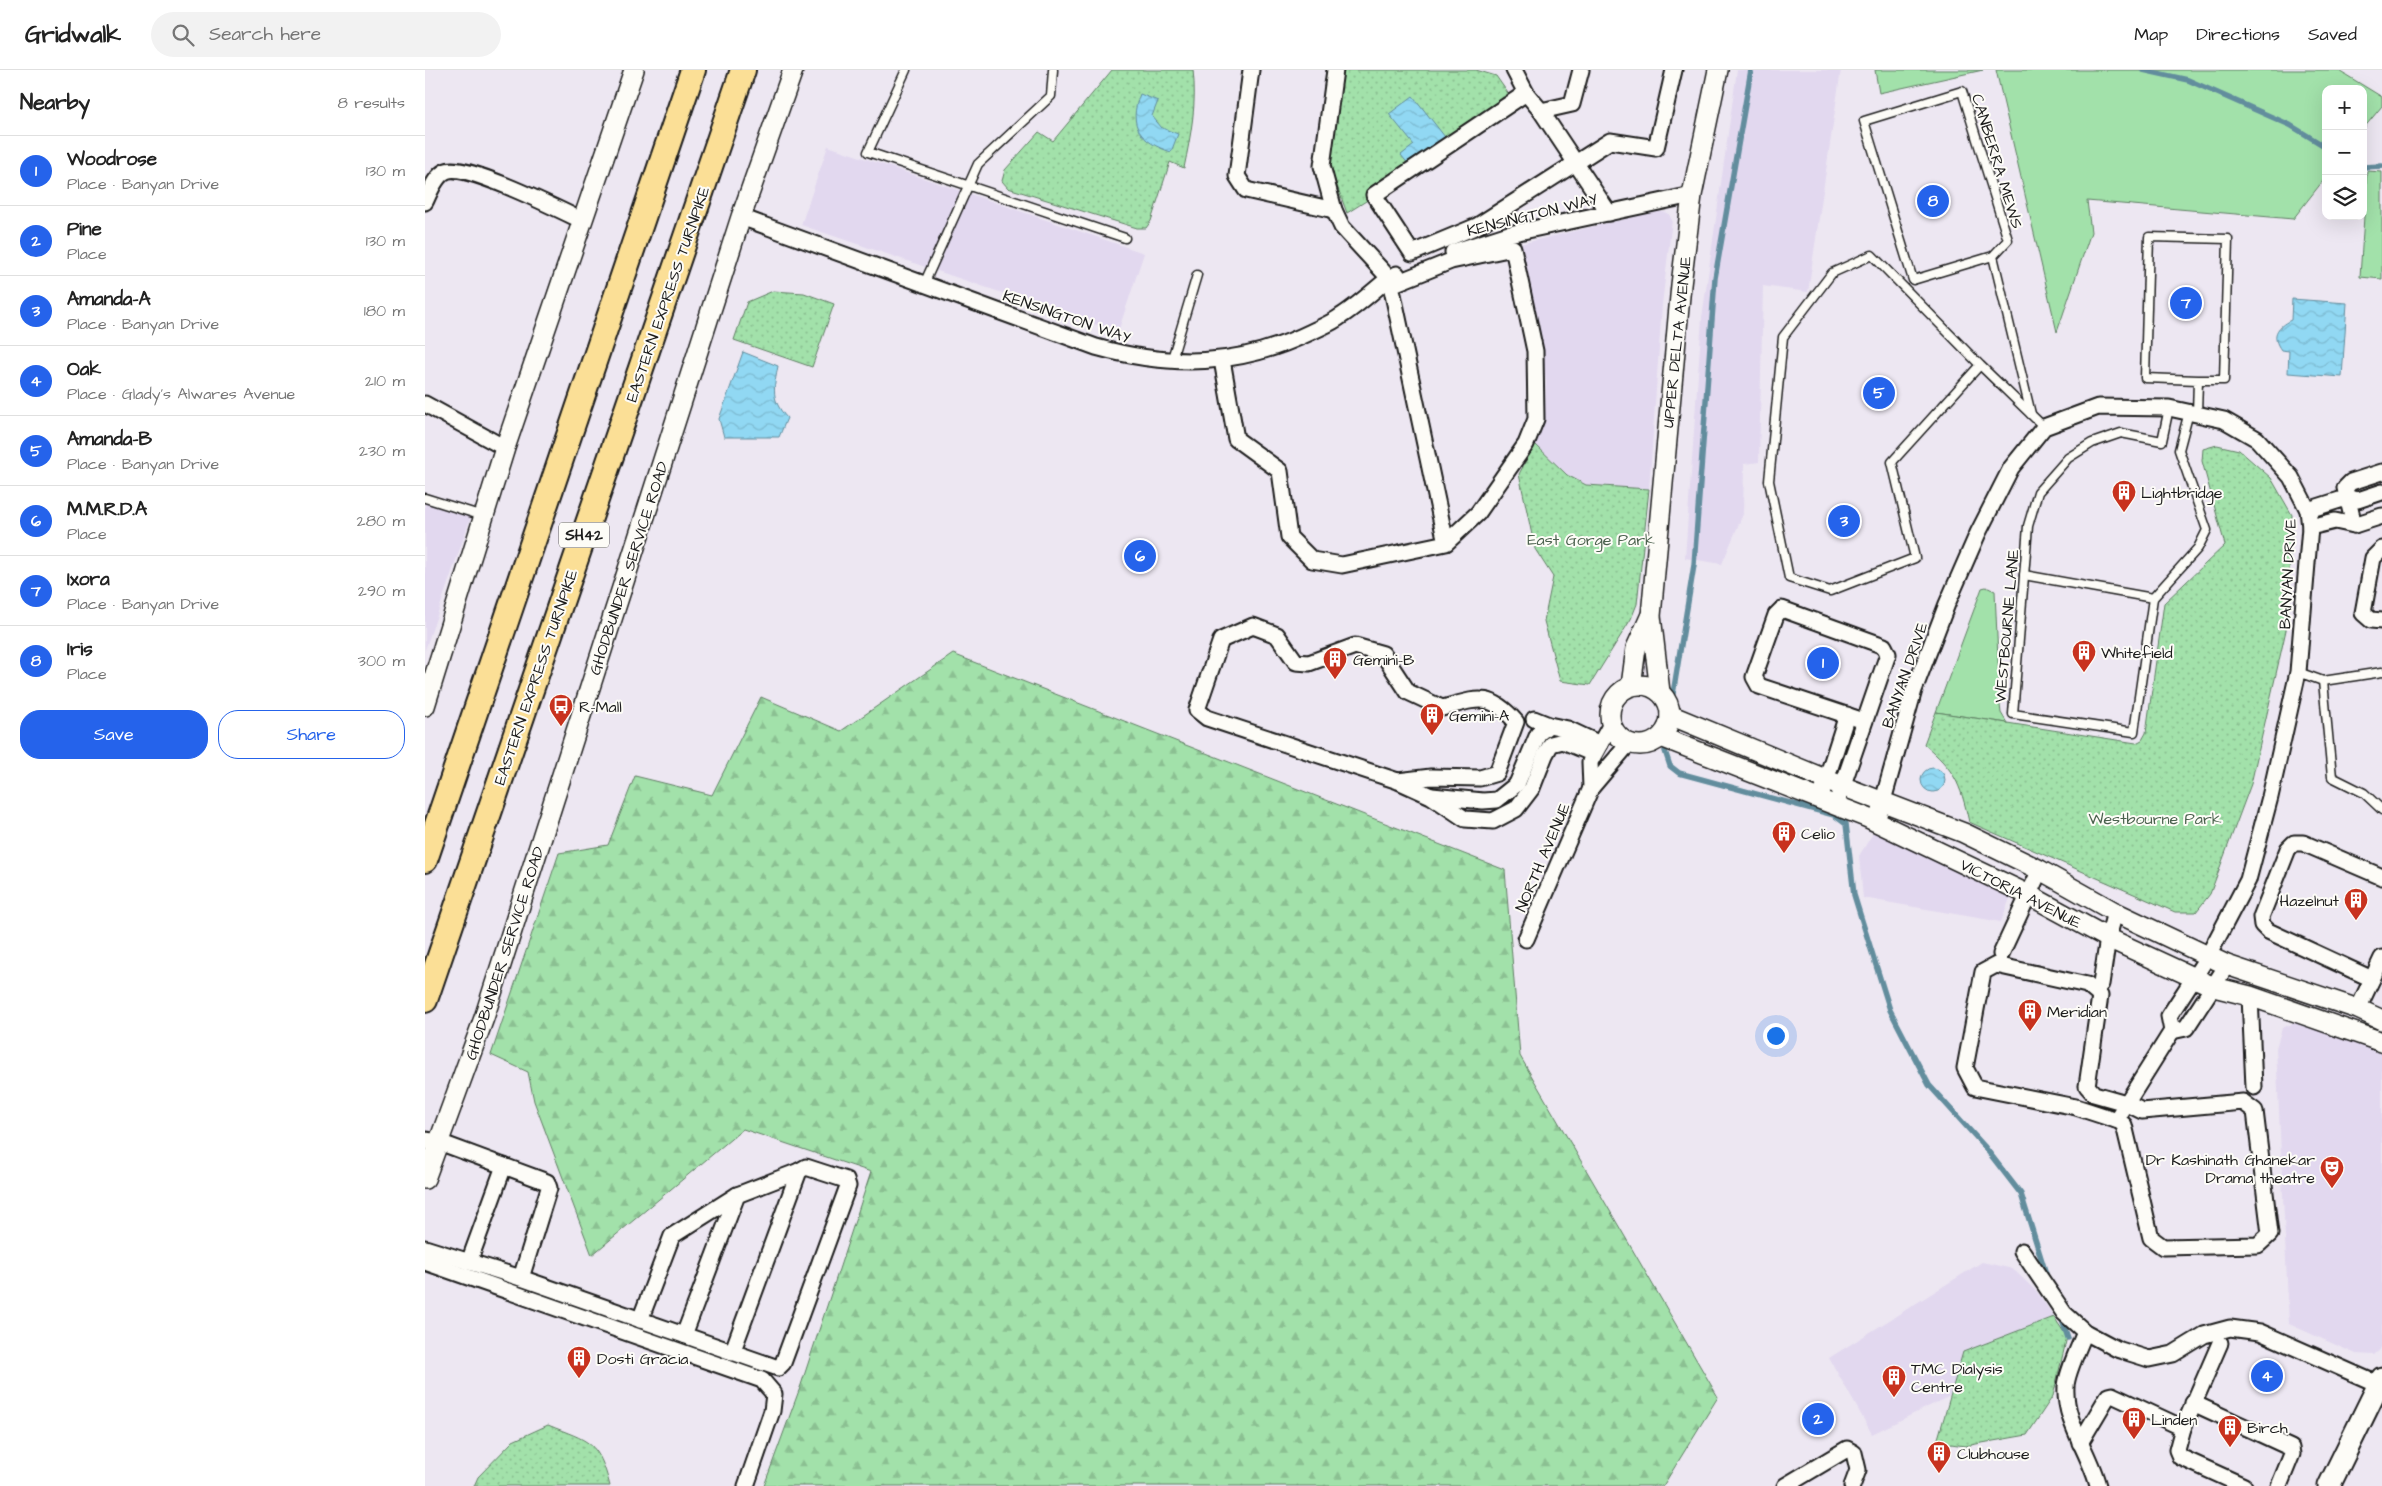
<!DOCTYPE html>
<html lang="en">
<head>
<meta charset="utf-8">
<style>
  body { margin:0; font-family:"Architects Daughter",sans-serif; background:#f2f2f2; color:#222 }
  .controls { position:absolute; right:15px; top:15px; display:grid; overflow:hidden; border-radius:10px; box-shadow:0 5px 20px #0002 }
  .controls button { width:45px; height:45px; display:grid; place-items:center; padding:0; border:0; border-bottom:1px solid #e0e0e0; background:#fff; color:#222; font:25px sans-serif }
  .you { position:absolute; left:1350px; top:965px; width:18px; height:18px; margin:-12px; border:4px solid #fff; border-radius:50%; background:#1a73e8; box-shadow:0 0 0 8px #1a73e833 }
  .badge { display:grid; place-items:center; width:32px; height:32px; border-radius:50%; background:#2563eb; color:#fff; font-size:16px; font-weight:700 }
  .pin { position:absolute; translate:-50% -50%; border:2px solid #fff; box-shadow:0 1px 5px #0006 }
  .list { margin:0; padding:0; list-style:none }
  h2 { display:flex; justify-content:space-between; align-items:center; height:65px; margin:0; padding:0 20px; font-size:21px }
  h2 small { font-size:16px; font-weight:400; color:#767676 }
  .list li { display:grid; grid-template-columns:32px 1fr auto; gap:15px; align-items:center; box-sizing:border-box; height:70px; padding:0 20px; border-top:1px solid #e0e0e0 }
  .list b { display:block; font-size:19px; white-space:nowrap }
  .list p { margin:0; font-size:16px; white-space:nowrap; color:#767676 }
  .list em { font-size:16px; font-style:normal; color:#767676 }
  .actions { display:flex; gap:10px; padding:15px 20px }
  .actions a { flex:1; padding:11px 0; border:1px solid #2563eb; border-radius:20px; text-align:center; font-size:18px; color:#2563eb }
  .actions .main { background:#2563eb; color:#fff }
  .icon { flex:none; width:28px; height:28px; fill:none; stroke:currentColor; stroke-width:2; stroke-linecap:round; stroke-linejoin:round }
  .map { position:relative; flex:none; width:1957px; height:1416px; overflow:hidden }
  header { display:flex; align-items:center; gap:30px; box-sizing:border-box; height:70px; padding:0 25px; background:#fff; border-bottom:1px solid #e0e0e0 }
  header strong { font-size:24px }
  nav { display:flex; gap:28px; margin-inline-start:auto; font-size:18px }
  .search { width:350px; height:45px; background:#f2f2f2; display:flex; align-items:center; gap:12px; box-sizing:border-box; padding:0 18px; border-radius:28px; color:#767676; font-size:19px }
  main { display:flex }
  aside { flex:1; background:#fff }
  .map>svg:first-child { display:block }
  .built { fill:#e2d8ef }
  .grass { fill:#a2e1aa; stroke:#5f7e63 }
  .forest { fill:url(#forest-firs); stroke:#5f7e63 }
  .park { fill:url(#park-dots); stroke:#5f7e63 }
  .water { fill:url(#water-waves); stroke:#628d9d }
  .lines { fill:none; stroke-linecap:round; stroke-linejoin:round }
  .stream { stroke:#628d9d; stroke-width:5.5 }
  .service-casing { stroke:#1c1c1c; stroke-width:11 }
  .minor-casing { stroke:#1c1c1c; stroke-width:19 }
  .tertiary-casing { stroke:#1c1c1c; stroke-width:22 }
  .secondary-casing { stroke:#1c1c1c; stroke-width:25 }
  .primary-casing { stroke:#1c1c1c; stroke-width:28 }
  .service { stroke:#fdfcf7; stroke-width:8 }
  .minor { stroke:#fdfcf7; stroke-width:15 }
  .tertiary { stroke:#fdfcf7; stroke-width:19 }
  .secondary { stroke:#fdfcf7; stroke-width:21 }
  .primary { stroke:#fbdf96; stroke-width:24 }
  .labels { text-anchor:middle; stroke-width:4; stroke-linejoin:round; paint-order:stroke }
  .shield { fill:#fdfcf7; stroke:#605f5e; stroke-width:1 }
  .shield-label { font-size:15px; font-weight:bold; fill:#1c1c1c }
  .street-label { font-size:16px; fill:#1c1c1c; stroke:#fdfcf7 }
  .poi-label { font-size:16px; fill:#1c1c1c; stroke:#fdfcf7; text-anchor:start }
  .park-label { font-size:16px; fill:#4b614e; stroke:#fdfcf7 }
</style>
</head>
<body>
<header>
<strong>Gridwalk</strong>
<div class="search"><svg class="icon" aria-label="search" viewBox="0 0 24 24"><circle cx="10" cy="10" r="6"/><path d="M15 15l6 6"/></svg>Search here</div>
<nav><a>Map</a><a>Directions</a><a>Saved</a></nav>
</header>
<main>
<aside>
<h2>Nearby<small>8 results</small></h2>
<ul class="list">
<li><span class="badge">1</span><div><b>Woodrose</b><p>Place · Banyan Drive</p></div><em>130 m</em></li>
<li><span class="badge">2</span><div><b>Pine</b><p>Place</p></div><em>130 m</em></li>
<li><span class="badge">3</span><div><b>Amanda-A</b><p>Place · Banyan Drive</p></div><em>180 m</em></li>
<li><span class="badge">4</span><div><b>Oak</b><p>Place · Glady's Alwares Avenue</p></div><em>210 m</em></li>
<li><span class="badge">5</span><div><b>Amanda-B</b><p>Place · Banyan Drive</p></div><em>230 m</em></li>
<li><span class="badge">6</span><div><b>M.M.R.D.A</b><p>Place</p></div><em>280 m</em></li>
<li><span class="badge">7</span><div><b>Ixora</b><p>Place · Banyan Drive</p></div><em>290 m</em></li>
<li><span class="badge">8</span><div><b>Iris</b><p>Place</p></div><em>300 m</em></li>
</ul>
<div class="actions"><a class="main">Save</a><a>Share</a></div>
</aside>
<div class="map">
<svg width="1957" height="1416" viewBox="0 0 1957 1416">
  <defs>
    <pattern id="forest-firs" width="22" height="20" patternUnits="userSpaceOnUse" patternTransform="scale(1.25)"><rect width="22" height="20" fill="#a2e1aa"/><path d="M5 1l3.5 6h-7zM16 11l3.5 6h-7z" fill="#8bc092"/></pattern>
    <pattern id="park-dots" width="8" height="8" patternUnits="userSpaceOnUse" patternTransform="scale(1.25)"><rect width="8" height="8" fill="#a2e1aa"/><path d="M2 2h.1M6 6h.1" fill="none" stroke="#8bc092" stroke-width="1.8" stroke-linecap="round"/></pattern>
    <pattern id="water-waves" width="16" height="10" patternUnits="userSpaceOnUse" patternTransform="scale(1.25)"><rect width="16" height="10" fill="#91d8f3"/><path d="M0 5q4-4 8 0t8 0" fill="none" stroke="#7cb9d0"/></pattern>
  </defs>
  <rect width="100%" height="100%" fill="#ede7f2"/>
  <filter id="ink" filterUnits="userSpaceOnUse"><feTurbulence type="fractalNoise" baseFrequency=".02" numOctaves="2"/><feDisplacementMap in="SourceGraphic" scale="10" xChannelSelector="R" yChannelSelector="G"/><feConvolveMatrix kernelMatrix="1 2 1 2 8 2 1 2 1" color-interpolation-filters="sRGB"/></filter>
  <g filter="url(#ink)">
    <g class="built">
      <polygon points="1312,0 1416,0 1383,222 1338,216 1334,392 1319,394 1318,444 1297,494 1260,488 1277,248"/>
      <polygon points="403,76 719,183 693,262 376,155"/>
      <polygon points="1233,141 1243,143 1247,150 1237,235 1224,419 1161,415 1142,405 1110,374 1120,349 1121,311 1114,255 1095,174"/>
      <polygon points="0,423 49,438 0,580"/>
      <polygon points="1450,760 1587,823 1576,852 1438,828 1434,786"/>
      <polygon points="1875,951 1957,984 1957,1278 1949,1285 1931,1284 1864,1254 1851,978 1857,958"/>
      <polygon points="1557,1192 1588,1199 1612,1222 1629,1247 1538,1282 1525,1326 1447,1364 1404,1288"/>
    </g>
    <g class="grass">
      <polygon points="1450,0 1558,0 1454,23"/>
      <polygon points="1571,0 1913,0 1957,27 1957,36 1938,59 1938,19 1901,19 1901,107 1868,149 1662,131 1666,162 1632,262"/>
      <polygon points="1942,101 1957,102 1957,209 1935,207"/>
      <polygon points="1561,517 1570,521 1575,635 1576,643 1582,653 1511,642 1557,518"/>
    </g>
    <polygon class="forest" points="528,584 1080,800 1095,986 1293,1327 1238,1416 339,1416 376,1315 446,1102 318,1059 167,1185 109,1031 103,1002 66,985 134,783 183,775 210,706 287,725 336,627 416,661"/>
    <g class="park">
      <path d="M 687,0 L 768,0 C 772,34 766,64 759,98 L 745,92 L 726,151 L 721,158 L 712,158 L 583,118 L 577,111 L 580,100 L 614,62 L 628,71 Z"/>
      <polygon points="917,0 1051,0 1071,6 1092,36 922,143 904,94"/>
      <polygon points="348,221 379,223 409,234 387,297 309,270 322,232"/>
      <polygon points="1110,374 1142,405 1161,415 1224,419 1212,534 1206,549 1165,615 1135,611 1119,551 1128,507 1110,479 1094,404"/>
      <path d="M 1792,375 L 1814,380 L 1846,408 L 1867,445 L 1861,560 L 1826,714 L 1785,824 L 1771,842 L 1750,842 L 1544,752 C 1535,712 1530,701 1499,674 L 1511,642 L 1711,673 L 1717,670 L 1721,663 L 1739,533 L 1800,475 L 1777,391 L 1778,379 Z"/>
      <polygon points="1629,1247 1642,1267 1628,1326 1602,1365 1540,1376 1512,1372 1538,1282"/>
      <path d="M 123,1355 C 165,1372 173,1370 185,1416 L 49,1416 L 53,1407 L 88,1371 Z"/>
    </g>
    <g class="water">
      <path d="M 715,24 L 733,31 L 727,46 L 737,58 L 753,64 L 746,82 C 716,72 702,57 715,24 Z"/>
      <polygon points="988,26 1020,67 984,95 976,85 989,75 964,44"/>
      <path d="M 1867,229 L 1922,233 L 1917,307 L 1863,303 L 1864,281 L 1856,280 C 1846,266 1851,257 1866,250 Z"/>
      <path d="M 318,282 L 353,296 C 349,318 345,329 362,348 L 354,367 L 299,367 L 294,349 Z"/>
      <circle cx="1508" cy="710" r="12"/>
    </g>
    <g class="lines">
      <g class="stream">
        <polyline points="1718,0 1763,10 1865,55 1901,77"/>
        <polyline points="1938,97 1957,96"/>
        <polyline points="1248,624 1269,495 1290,208 1326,0"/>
        <polyline points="1240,681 1245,696 1254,703 1409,745 1421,754 1429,825 1465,940 1504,1015 1559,1076 1596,1124 1622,1207"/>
        <polyline points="1635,1244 1643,1268"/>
      </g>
      <defs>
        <g id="service">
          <polyline points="481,0 443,82 700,168"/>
          <polyline points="1568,186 1583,170 1537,21 1439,51 1488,210 1568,186 1606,344"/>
          <polyline points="499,214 553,94 626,26 628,0"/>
          <polyline points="746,292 772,205"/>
          <polyline points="1555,295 1467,392 1490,488 1405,521 1364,508 1344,411 1358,267 1407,203 1447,185 1555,295 1619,357"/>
          <polyline points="1744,338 1737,371 1696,363 1667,373 1643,388 1613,422 1603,456 1588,644 1709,662 1728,528 1773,478 1782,460 1754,380 1764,342"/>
          <polyline points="1772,344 1773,310 1799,310 1803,169 1724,167 1720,308 1773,310"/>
          <polyline points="0,428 58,446"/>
          <polyline points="1599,505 1728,528"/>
          <polyline points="1873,602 1898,611 1957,602"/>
          <polyline points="1898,611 1907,707 1939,723 1957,740"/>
        </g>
        <g id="minor">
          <polyline points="826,0 812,106 821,120 909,140"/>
          <polyline points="910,0 897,96 909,140 917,157 964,208"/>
          <polyline points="1089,0 1101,23 1116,41 1184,143"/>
          <polyline points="1101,23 949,125 987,183 1052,156 1185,71 1231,78 1249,0"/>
          <polyline points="1116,41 1147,34 1156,0"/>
          <path d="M 0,132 C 5,122 10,106 21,101 C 39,92 137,141 158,151"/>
          <path d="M 316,147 L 671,277 C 747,298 814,297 886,262 C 896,257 907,253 916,246 C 933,235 948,221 964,208 L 972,204"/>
          <polyline points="1028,182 1084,164 1267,125"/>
          <polyline points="797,290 811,369 855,401 864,467 887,490 917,495 1021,473 966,215 1026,191 1088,178 1110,281 1111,349 1101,374 1053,443 1021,473"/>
          <polyline points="0,334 80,378"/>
          <polyline points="1883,440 1921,428 1933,430 1957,422"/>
          <polyline points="1929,455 1920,418 1926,412 1957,402"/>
          <polyline points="1885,457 1910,451 1929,455 1957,446"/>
          <polyline points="1957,479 1948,488 1938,543 1946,550 1957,551"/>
          <polyline points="1109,649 1124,655"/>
          <path d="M 973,711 L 1006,707 L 1055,708 L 1072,703 L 1091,652 C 1064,621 1052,629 1017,638 L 983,622 L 958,584 L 930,576 L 884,593 L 871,592 L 852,565 L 828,556 L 796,570 L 772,640 L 782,648 L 973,711 L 1006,726 L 1040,749 L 1068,751 L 1091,739 L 1107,718 L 1120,685 L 1126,674 L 1138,671 L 1169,684"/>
          <polyline points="1166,718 1165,692 1186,654"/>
          <polyline points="1007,726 1058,731 1072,730 1092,714 1113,664 1124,655 1143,659 1175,674"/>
          <polyline points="1414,726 1463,584 1459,576 1357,539 1351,545 1329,607 1334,616 1439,651"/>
          <polyline points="1395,729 1422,645"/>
          <polyline points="1452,752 1489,620 1522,534 1553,463 1586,398 1619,357 1673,337 1744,338 1799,350 1832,369 1866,407 1883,440 1885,457 1873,602 1845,727 1823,810 1783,886 1744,946 1747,961 1691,1050"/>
          <polyline points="1101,869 1166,718 1205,672"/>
          <polyline points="1576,884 1615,800"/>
          <polygon points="1571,895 1662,915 1675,926 1662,1016 1669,1024 1701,1033 1717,1041 1818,1032 1830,1041 1845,1164 1833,1175 1738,1177 1726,1168 1699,1055 1694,1051 1651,1037 1550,1017 1540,998 1558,902"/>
          <polyline points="1947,909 1843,861 1837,855 1836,847 1863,779 1869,773 1878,773 1957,807"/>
          <polyline points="1676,914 1683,868 1690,842"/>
          <polyline points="1825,926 1829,1017"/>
          <polyline points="1933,939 1957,888"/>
          <polyline points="1747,961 1761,958 1802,895"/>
          <polyline points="0,1070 14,1072 122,1112 124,1118 96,1208"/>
          <polyline points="312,1125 374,1101"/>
          <polyline points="0,1178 96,1208 353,1298 358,1293 423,1116 421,1110 381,1097 374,1101 307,1283"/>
          <polyline points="1597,1181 1639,1243 1660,1262 1692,1279 1724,1289 1748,1284 1779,1265 1805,1258 1835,1262 1957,1316"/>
          <polyline points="0,1192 337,1310 349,1324 347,1341 321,1416"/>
          <polyline points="44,1192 79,1096"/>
          <polyline points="215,1250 247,1166 312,1125 259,1265"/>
          <path d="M 1660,1262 C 1655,1275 1641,1304 1641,1317 C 1639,1352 1665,1383 1673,1416"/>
          <polyline points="1768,1333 1866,1378 1867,1384 1854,1416"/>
          <polyline points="1758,1358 1752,1380 1755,1387 1819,1416"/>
          <polyline points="1655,1373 1683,1326 1687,1325 1758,1358 1795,1273"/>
          <polyline points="1360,1416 1422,1379 1429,1383 1433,1400 1427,1416"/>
        </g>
        <g id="tertiary">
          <circle cx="1215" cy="645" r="30"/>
          <polyline points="1206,616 1211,578 1225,547"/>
          <polyline points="1235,622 1226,546 1256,215 1267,125 1293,0"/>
          <polyline points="0,636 80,378 209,0"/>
          <polyline points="1245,645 1417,716 1539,763 1615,800 1690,842 1802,895 1933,939 1957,950"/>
          <polyline points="1236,667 1443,748 1604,825 1683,868 1789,917 1825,926 1957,972"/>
          <polyline points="0,1109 59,948 316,147 368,0"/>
        </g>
        <polyline id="secondary" points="1904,1416 1957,1308"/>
        <g id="primary">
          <polyline points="0,790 268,0"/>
          <polyline points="0,930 318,0"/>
        </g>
      </defs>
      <use href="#service" class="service-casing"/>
      <use href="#minor" class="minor-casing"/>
      <use href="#tertiary" class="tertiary-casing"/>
      <use href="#secondary" class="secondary-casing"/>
      <use href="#primary" class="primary-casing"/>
      <use href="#service" class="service"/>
      <use href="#minor" class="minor"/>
      <use href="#tertiary" class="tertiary"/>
      <use href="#secondary" class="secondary"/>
      <use href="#primary" class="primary"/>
    </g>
  </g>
  <defs>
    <symbol id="building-pin" viewBox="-11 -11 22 30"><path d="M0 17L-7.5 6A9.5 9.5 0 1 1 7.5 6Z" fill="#c8321e" stroke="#fdfcf7"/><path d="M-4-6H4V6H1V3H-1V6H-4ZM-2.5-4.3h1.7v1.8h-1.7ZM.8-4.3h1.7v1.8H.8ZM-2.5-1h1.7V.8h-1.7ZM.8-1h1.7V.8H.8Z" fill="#fff"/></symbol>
    <symbol id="bus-pin" viewBox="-11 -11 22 30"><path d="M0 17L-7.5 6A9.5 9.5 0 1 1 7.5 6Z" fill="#c8321e" stroke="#fdfcf7"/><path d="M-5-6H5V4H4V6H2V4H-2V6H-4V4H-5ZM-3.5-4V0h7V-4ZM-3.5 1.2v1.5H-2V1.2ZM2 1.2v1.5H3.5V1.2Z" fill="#fff"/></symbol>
    <symbol id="theatre-pin" viewBox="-11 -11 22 30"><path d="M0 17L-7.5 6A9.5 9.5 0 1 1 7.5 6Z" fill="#c8321e" stroke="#fdfcf7"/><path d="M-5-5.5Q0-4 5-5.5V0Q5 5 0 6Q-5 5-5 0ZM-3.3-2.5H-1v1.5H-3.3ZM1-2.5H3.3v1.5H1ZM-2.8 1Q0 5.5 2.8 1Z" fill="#fff"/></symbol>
  </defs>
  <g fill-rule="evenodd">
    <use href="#building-pin" x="1685" y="408" width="28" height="38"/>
    <use href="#building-pin" x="1645" y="568" width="28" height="38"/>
    <use href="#building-pin" x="896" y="575" width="28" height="38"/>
    <use href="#bus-pin" x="122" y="622" width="28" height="38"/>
    <use href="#building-pin" x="993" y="631" width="28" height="38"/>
    <use href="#building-pin" x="1345" y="749" width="28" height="38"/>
    <use href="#building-pin" x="1917" y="816" width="28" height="38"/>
    <use href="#building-pin" x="1591" y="927" width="28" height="38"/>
    <use href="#theatre-pin" x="1893" y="1084" width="28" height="38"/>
    <use href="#building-pin" x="140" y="1274" width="28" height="38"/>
    <use href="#building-pin" x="1455" y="1293" width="28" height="38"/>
    <use href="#building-pin" x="1695" y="1335" width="28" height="38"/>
    <use href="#building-pin" x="1791" y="1343" width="28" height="38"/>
    <use href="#building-pin" x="1500" y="1369" width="28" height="38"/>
  </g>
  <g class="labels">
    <rect class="shield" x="134" y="452.5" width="50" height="25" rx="4"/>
    <g class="shield-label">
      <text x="159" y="470">SH42</text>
    </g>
    <g class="street-label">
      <text transform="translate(1573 91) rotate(73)" y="6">CANBERRA MEWS</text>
      <text transform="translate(1107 144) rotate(-14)" y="6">KENSINGTON WAY</text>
      <text transform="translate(242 224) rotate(-71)" y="6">EASTERN EXPRESS TURNPIKE</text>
      <text transform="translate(642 246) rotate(19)" y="6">KENSINGTON WAY</text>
      <text transform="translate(1251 272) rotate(-84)" y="6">UPPER DELTA AVENUE</text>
      <text transform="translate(203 498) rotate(-72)" y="6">GHODBUNDER SERVICE ROAD</text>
      <text transform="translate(1862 504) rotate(-87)" y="6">BANYAN DRIVE</text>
      <text transform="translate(1581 556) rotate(-85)" y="6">WESTBOURNE LANE</text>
      <text transform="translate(1479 605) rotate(-71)" y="6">BANYAN DRIVE</text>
      <text transform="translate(110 607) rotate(-71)" y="6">EASTERN EXPRESS TURNPIKE</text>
      <text transform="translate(1117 787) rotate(-67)" y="6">NORTH AVENUE</text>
      <text transform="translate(1596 823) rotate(27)" y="6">VICTORIA AVENUE</text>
      <text transform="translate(79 883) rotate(-72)" y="6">GHODBUNDER SERVICE ROAD</text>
    </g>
    <g class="poi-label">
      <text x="1716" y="428">Lightbridge</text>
      <text x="1676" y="588">Whitefield</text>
      <text x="928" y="595">Gemini-B</text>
      <text x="154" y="642">R-Mall</text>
      <text x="1024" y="651">Gemini-A</text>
      <text x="1376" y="769">Celio</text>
      <text x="1914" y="836" text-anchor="end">Hazelnut</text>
      <text x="1622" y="947">Meridian</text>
      <text x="1890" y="1095" text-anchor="end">Dr Kashinath Ghanekar<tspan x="1890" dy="18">Drama theatre</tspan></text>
      <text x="172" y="1294">Dosti Gracia</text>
      <text x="1486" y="1304">TMC Dialysis<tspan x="1486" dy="18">Centre</tspan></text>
      <text x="1726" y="1355">Linden</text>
      <text x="1822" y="1363">Birch</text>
      <text x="1532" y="1389">Clubhouse</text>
    </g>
    <g class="park-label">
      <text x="1166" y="475">East Gorge Park</text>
      <text x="1730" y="754">Westbourne Park</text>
    </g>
  </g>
</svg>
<div class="controls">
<button>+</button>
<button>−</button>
<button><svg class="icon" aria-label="layers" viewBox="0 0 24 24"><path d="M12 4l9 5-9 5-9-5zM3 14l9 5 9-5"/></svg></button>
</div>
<div class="you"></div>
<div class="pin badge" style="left:1398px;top:593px">1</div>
<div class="pin badge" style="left:1393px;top:1349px">2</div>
<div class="pin badge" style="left:1419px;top:451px">3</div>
<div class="pin badge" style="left:1842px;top:1306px">4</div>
<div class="pin badge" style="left:1454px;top:323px">5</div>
<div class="pin badge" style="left:715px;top:486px">6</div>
<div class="pin badge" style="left:1761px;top:233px">7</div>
<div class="pin badge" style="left:1508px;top:131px">8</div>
</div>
</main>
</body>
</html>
